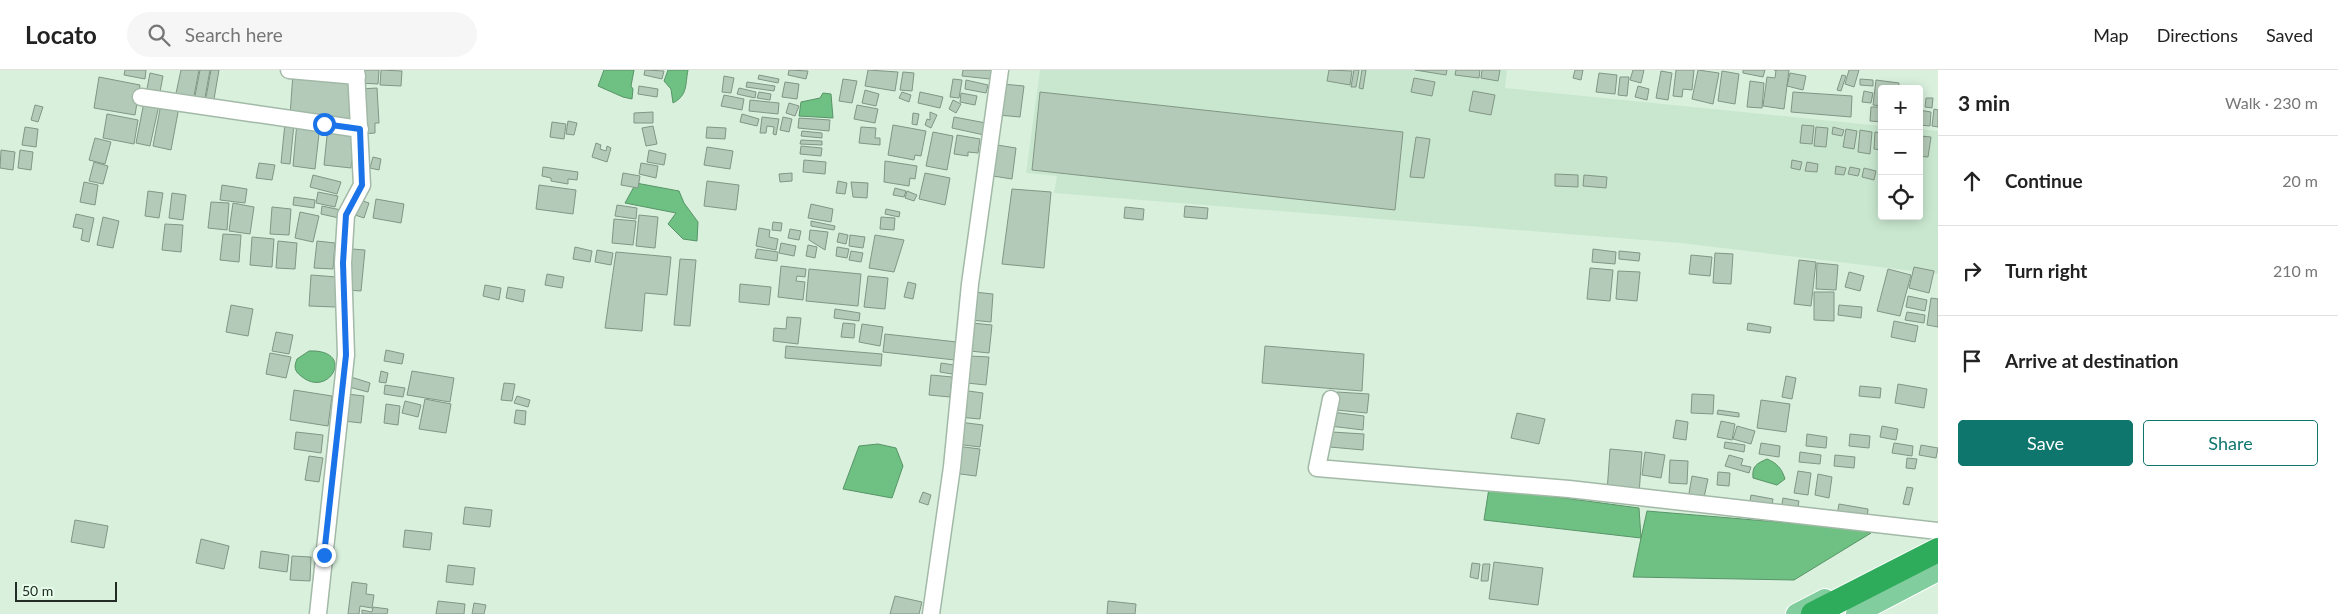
<!DOCTYPE html>
<html lang="en">
<head>
<meta charset="utf-8">
<style>
  body { margin:0; font-family:Lato,sans-serif; background:#f6f6f6; color:#222 }
  .controls { position:absolute; right:15px; top:15px; display:grid; overflow:hidden; border-radius:5px; box-shadow:0 2px 12px #0003 }
  .controls button { width:45px; height:45px; display:grid; place-items:center; padding:0; border:0; border-bottom:1px solid #e0e0e0; background:#fff; color:#222; font:25px sans-serif }
  .scale { position:absolute; left:15px; bottom:12px; width:102px; box-sizing:border-box; padding-left:5px; border:2px solid #232c25; border-top:0; font-size:14px; line-height:18px; white-space:nowrap; color:#232c25; -webkit-text-stroke:4px #e6fdea; paint-order:stroke }
  .stop { position:absolute; width:15px; height:15px; margin:-11px; border:4px solid #1a73e8; border-radius:50%; background:#fff }
  .stop.end { background:#1a73e8; border-color:#fff; box-shadow:0 1px 5px #0008 }
  .list { margin:0; padding:0; list-style:none }
  h2 { display:flex; justify-content:space-between; align-items:center; height:65px; margin:0; padding:0 20px; font-size:21px }
  h2 small { font-size:16px; font-weight:400; color:#767676 }
  .list li { display:grid; grid-template-columns:32px 1fr auto; gap:15px; align-items:center; box-sizing:border-box; height:90px; padding:0 20px; border-top:1px solid #e0e0e0 }
  .list b { display:block; font-size:19px; white-space:nowrap }
  .list em { font-size:16px; font-style:normal; color:#767676 }
  .actions { display:flex; gap:10px; padding:15px 20px }
  .actions a { flex:1; padding:11px 0; border:1px solid #0f766e; border-radius:5px; text-align:center; font-size:18px; color:#0f766e }
  .actions .main { background:#0f766e; color:#fff }
  .icon { flex:none; width:28px; height:28px; fill:none; stroke:currentColor; stroke-width:2; stroke-linecap:round; stroke-linejoin:round }
  .map { position:relative; flex:none; width:1938px; height:544px; overflow:hidden }
  header { display:flex; align-items:center; gap:30px; box-sizing:border-box; height:70px; padding:0 25px; background:#fff; border-bottom:1px solid #e0e0e0 }
  header strong { font-size:24px }
  nav { display:flex; gap:28px; margin-inline-start:auto; font-size:18px }
  .search { width:350px; height:45px; background:#f6f6f6; display:flex; align-items:center; gap:12px; box-sizing:border-box; padding:0 18px; border-radius:28px; color:#767676; font-size:19px }
  main { display:flex }
  aside { flex:1; background:#fff }
  .map>svg:first-child { display:block }
  .built { fill:#c9e7cf; fill-rule:evenodd }
  .water { fill:#6ec183; stroke:#589467 }
  .building { fill:#b4cab8; stroke:#819685 }
  .lines { fill:none; stroke-linecap:round; stroke-linejoin:round }
  .minor-casing { stroke:#a3b9a7; stroke-width:19 }
  .major-casing { stroke:#fff; stroke-width:22 }
  .highway-casing { stroke:#fff; stroke-width:26 }
  .minor { stroke:#fff; stroke-width:16 }
  .major { stroke:#82cd9d; stroke-width:20 }
  .highway { stroke:#2eab5b; stroke-width:24 }
  .route { stroke:#1a73e8; stroke-width:6 }
</style>
</head>
<body>
<header>
<strong>Locato</strong>
<div class="search"><svg class="icon" aria-label="search" viewBox="0 0 24 24"><circle cx="10" cy="10" r="6"/><path d="M15 15l6 6"/></svg>Search here</div>
<nav><a>Map</a><a>Directions</a><a>Saved</a></nav>
</header>
<main>
<div class="map">
<svg width="1938" height="544" viewBox="0 0 1938 544">
  <rect width="100%" height="100%" fill="#d9f0dd"/>
  <path class="built" d="M 1040,0 L 1329,0 L 1327,11 L 1352,1 L 1347,0 L 1354,0 L 1352,17 L 1355,17 L 1359,0 L 1362,0 L 1359,18 L 1363,19 L 1366,0 L 1415,0 L 1446,5 L 1447,0 L 1456,0 L 1456,5 L 1479,8 L 1482,0 L 1481,8 L 1498,11 L 1500,0 L 1507,0 L 1505,18 L 1882,56 L 1882,146 L 1919,146 L 1919,59 L 1938,61 L 1938,204 L 1681,173 L 1054,123 L 1057,106 L 1026,103 ZM 1414,8 L 1435,12 L 1432,26 L 1412,22 ZM 1473,21 L 1495,25 L 1491,45 L 1469,41 ZM 1040,22 L 1403,62 L 1395,140 L 1032,100 ZM 1416,67 L 1430,69 L 1424,108 L 1411,106 Z"/>
  <g class="water">
    <polygon points="604,0 634,0 631,16 633,19 632,29 623,27 598,16"/>
    <path d="M 668,0 L 688,0 C 685,15 688,25 673,33 L 671,19 L 664,11 Z"/>
    <polygon points="823,23 831,24 833,48 799,46 801,32 820,28"/>
    <polygon points="636,113 679,121 684,133 698,152 697,171 683,169 668,154 676,143 625,133"/>
    <path d="M 309,281 C 357,279 329,330 301,306 C 294,301 294,296 297,289 Z"/>
    <polygon points="878,374 896,378 903,396 892,428 843,419 859,376"/>
    <path d="M 1767,389 C 1777,393 1782,399 1785,409 L 1777,415 L 1753,408 C 1752,396 1756,394 1767,389 Z"/>
    <polygon points="1489,418 1639,438 1641,468 1647,441 1850,458 1871,463 1794,510 1633,507 1641,468 1484,450"/>
  </g>
  <g class="building">
    <polygon points="125,0 146,0 145,9 124,5"/>
    <polygon points="181,0 199,0 193,31 175,28"/>
    <polygon points="200,0 210,0 204,33 194,31"/>
    <polygon points="211,0 219,0 213,35 205,33"/>
    <polygon points="359,0 379,0 378,14 359,13"/>
    <polygon points="381,0 402,1 401,16 380,15"/>
    <polygon points="645,0 664,1 662,9 644,5"/>
    <polygon points="789,0 808,1 806,9 788,5"/>
    <polygon points="868,0 898,2 895,21 865,16"/>
    <polygon points="963,0 992,0 990,9 962,6"/>
    <polygon points="1329,0 1352,1 1350,15 1327,11"/>
    <polygon points="1354,0 1359,0 1356,17 1351,17"/>
    <polygon points="1362,0 1366,0 1363,19 1359,18"/>
    <polygon points="1415,0 1447,0 1446,5"/>
    <polygon points="1456,0 1480,0 1479,8 1455,5"/>
    <polygon points="1482,0 1500,0 1498,11 1481,8"/>
    <polygon points="1575,0 1583,0 1581,10 1573,8"/>
    <polygon points="1633,0 1644,0 1641,13 1630,10"/>
    <polygon points="1676,0 1694,0 1692,20 1683,19 1682,27 1673,26"/>
    <polygon points="1698,0 1719,3 1713,34 1692,29"/>
    <polygon points="1743,0 1765,0 1763,7 1743,3"/>
    <polygon points="1774,0 1789,0 1784,39 1763,36 1767,7 1775,8 1776,0"/>
    <polygon points="1849,0 1859,0 1854,17 1845,14"/>
    <polygon points="1661,1 1672,3 1668,30 1656,28"/>
    <polygon points="1722,1 1739,4 1735,34 1718,31"/>
    <polygon points="903,2 914,3 912,21 900,20"/>
    <polygon points="150,3 163,6 159,27 146,24"/>
    <polygon points="293,3 354,10 350,51 290,46"/>
    <polygon points="1599,3 1617,5 1615,24 1596,22"/>
    <polygon points="1790,3 1806,6 1803,20 1787,16"/>
    <polygon points="759,5 779,9 778,13 758,9"/>
    <polygon points="1842,5 1846,6 1841,21 1837,20"/>
    <polygon points="724,6 734,8 731,23 722,22"/>
    <polygon points="99,7 140,15 135,45 94,38"/>
    <polygon points="1620,7 1629,7 1627,26 1618,25"/>
    <polygon points="1414,8 1435,12 1432,26 1411,22"/>
    <polygon points="843,9 857,11 852,33 839,31"/>
    <polygon points="953,9 962,10 959,28 950,27"/>
    <polygon points="1860,9 1873,10 1873,16 1860,15"/>
    <polygon points="966,10 988,15 986,23 965,19"/>
    <polygon points="1876,10 1899,13 1898,19 1882,19 1882,36 1873,35"/>
    <polygon points="1750,11 1764,13 1762,38 1747,37"/>
    <polygon points="747,12 775,16 774,21 746,17"/>
    <polygon points="785,12 799,14 797,29 782,27"/>
    <polygon points="1002,14 1024,16 1020,47 998,45"/>
    <polygon points="639,16 658,19 657,27 638,24"/>
    <polygon points="1638,16 1649,19 1647,30 1635,27"/>
    <polygon points="377,18 379,53 375,53 375,63 363,64 360,19"/>
    <polygon points="739,18 756,22 755,28 737,24"/>
    <polygon points="865,20 879,24 876,36 862,33"/>
    <polygon points="1473,21 1495,25 1491,45 1469,41"/>
    <polygon points="1864,21 1873,23 1871,33 1862,32"/>
    <polygon points="759,22 771,24 770,30 757,28"/>
    <polygon points="902,22 911,25 909,32 899,28"/>
    <polygon points="920,22 943,27 940,38 918,33"/>
    <polygon points="1040,22 1403,62 1395,140 1032,100"/>
    <polygon points="1793,22 1852,26 1851,47 1791,42"/>
    <polygon points="961,23 977,26 975,35 960,32"/>
    <polygon points="724,25 744,29 742,40 721,36"/>
    <polygon points="1926,28 1933,28 1932,38 1925,37"/>
    <polygon points="750,30 779,33 778,44 749,41"/>
    <polygon points="953,30 961,34 956,43 949,39"/>
    <polygon points="144,32 159,35 150,76 136,73"/>
    <polygon points="789,33 799,36 795,46 786,43"/>
    <polygon points="161,34 179,37 171,80 153,76"/>
    <polygon points="35,35 43,37 38,52 31,50"/>
    <polygon points="857,35 878,39 875,53 854,49"/>
    <polygon points="1871,37 1882,37 1882,52 1870,51"/>
    <polygon points="1934,39 1938,40 1938,57 1932,56"/>
    <polygon points="1919,40 1931,42 1930,56 1919,55"/>
    <polygon points="653,42 653,53 634,53 634,43"/>
    <polygon points="930,42 937,45 931,58 925,55 927,49 930,50"/>
    <polygon points="913,43 919,44 917,55 912,54"/>
    <polygon points="107,44 138,50 134,74 103,68"/>
    <polygon points="742,44 759,49 757,56 740,52"/>
    <polygon points="762,47 779,49 776,65 773,64 774,57 767,56 766,63 760,63"/>
    <polygon points="783,47 792,49 789,62 780,60"/>
    <polygon points="954,47 986,53 984,65 952,58"/>
    <polygon points="799,48 830,50 829,61 798,58"/>
    <polygon points="568,51 577,53 574,65 566,64"/>
    <polygon points="297,52 320,55 315,99 293,96"/>
    <polygon points="552,52 566,54 564,69 550,67"/>
    <polygon points="285,53 294,54 290,94 281,93"/>
    <polygon points="893,55 926,61 921,86 915,85 914,90 888,85"/>
    <polygon points="1802,55 1814,56 1812,74 1800,73"/>
    <polygon points="328,56 355,59 351,98 324,95"/>
    <polygon points="653,56 657,74 646,76 642,58"/>
    <polygon points="25,57 38,59 36,77 22,75"/>
    <polygon points="707,57 726,58 725,69 706,68"/>
    <polygon points="861,57 876,58 875,68 880,68 880,75 859,73"/>
    <polygon points="1816,57 1828,58 1826,77 1814,76"/>
    <polygon points="1833,57 1844,60 1842,66 1832,64"/>
    <polygon points="1846,59 1857,61 1854,79 1843,77"/>
    <polygon points="1860,60 1872,62 1870,84 1858,82"/>
    <polygon points="802,61 822,63 822,68 801,66"/>
    <polygon points="933,62 953,66 947,100 926,96"/>
    <polygon points="1875,62 1882,63 1882,80 1874,79"/>
    <polygon points="957,65 980,69 978,83 968,82 968,86 954,84"/>
    <polygon points="1920,66 1931,67 1928,87 1919,86"/>
    <polygon points="1416,67 1430,69 1424,108 1410,107"/>
    <polygon points="95,68 111,72 105,94 89,90"/>
    <polygon points="801,70 822,71 822,75 800,74"/>
    <polygon points="596,73 601,75 600,79 606,81 607,76 611,78 607,92 592,87"/>
    <polygon points="997,75 1016,78 1012,109 993,106"/>
    <polygon points="801,76 822,78 821,86 800,84"/>
    <polygon points="707,77 733,81 730,99 704,95"/>
    <polygon points="1,80 15,82 13,100 0,98"/>
    <polygon points="20,80 33,82 31,100 18,98"/>
    <polygon points="649,80 666,84 664,95 647,92"/>
    <polygon points="373,87 381,89 379,100 370,98"/>
    <polygon points="804,90 826,92 825,104 803,102"/>
    <polygon points="1792,90 1802,92 1800,100 1791,98"/>
    <polygon points="885,91 917,96 915,109 910,108 909,116 884,112"/>
    <polygon points="94,92 108,96 103,114 89,111"/>
    <polygon points="1807,92 1818,94 1817,102 1805,101"/>
    <polygon points="259,93 275,95 272,110 256,108"/>
    <polygon points="641,93 658,96 656,108 639,104"/>
    <polygon points="1836,96 1846,98 1844,105 1835,104"/>
    <polygon points="543,97 578,102 577,110 568,109 568,114 551,111 551,108 542,106"/>
    <polygon points="1850,97 1860,99 1858,106 1848,104"/>
    <polygon points="1864,98 1876,101 1874,110 1862,107"/>
    <polygon points="623,103 640,106 638,118 621,115"/>
    <polygon points="792,103 792,111 780,112 779,104"/>
    <polygon points="925,103 950,108 945,135 919,129"/>
    <polygon points="1555,104 1578,105 1578,117 1555,116"/>
    <polygon points="313,105 341,112 337,124 310,117"/>
    <polygon points="1584,105 1607,107 1606,118 1583,116"/>
    <polygon points="707,111 739,115 736,140 704,136"/>
    <polygon points="838,111 847,113 845,124 836,123"/>
    <polygon points="84,112 98,115 95,135 80,132"/>
    <polygon points="851,112 868,113 867,128 853,127"/>
    <polygon points="222,115 247,119 245,133 220,130"/>
    <polygon points="539,115 576,120 573,144 536,139"/>
    <polygon points="895,118 906,121 904,127 893,125"/>
    <polygon points="1012,119 1051,122 1044,198 1002,194"/>
    <polygon points="148,121 163,123 159,148 145,146"/>
    <polygon points="907,121 917,125 914,131 905,128"/>
    <polygon points="318,122 338,126 335,137 316,133"/>
    <polygon points="172,123 186,125 183,150 169,148"/>
    <polygon points="294,127 315,130 314,138 293,135"/>
    <polygon points="376,129 404,134 401,153 373,148"/>
    <polygon points="360,130 369,133 364,148 355,145"/>
    <polygon points="211,132 229,133 227,160 208,158"/>
    <polygon points="233,133 254,137 250,164 229,161"/>
    <polygon points="811,134 833,139 831,152 808,148"/>
    <polygon points="617,135 637,138 636,149 615,146"/>
    <polygon points="322,136 341,140 339,148 321,144"/>
    <polygon points="1185,136 1208,138 1207,149 1184,147"/>
    <polygon points="272,137 291,139 289,165 270,164"/>
    <polygon points="1125,137 1144,139 1143,150 1124,148"/>
    <polygon points="886,139 900,142 899,147 885,144"/>
    <polygon points="300,142 319,146 313,172 295,168"/>
    <polygon points="76,144 94,148 89,172 81,170 83,159 73,157"/>
    <polygon points="639,145 658,147 655,178 636,176"/>
    <polygon points="103,147 119,151 113,178 97,175"/>
    <polygon points="881,147 895,148 894,160 880,159"/>
    <polygon points="614,149 636,151 633,175 612,173"/>
    <polygon points="811,151 835,156 834,160 811,156"/>
    <polygon points="773,152 782,153 781,161 772,160"/>
    <polygon points="165,154 183,155 181,182 162,180"/>
    <polygon points="759,158 770,160 769,167 778,169 776,180 756,176"/>
    <polygon points="790,159 801,161 799,170 788,168"/>
    <polygon points="810,160 828,162 825,180 809,170"/>
    <polygon points="839,163 848,165 846,174 837,172"/>
    <polygon points="223,164 241,165 239,192 220,190"/>
    <polygon points="850,165 865,167 863,178 849,176"/>
    <polygon points="875,165 904,170 894,202 869,198"/>
    <polygon points="252,167 274,169 272,197 250,195"/>
    <polygon points="278,171 297,173 295,199 276,198"/>
    <polygon points="317,171 335,173 333,199 314,198"/>
    <polygon points="781,173 796,176 794,186 779,183"/>
    <polygon points="808,175 817,177 815,188 806,186"/>
    <polygon points="575,177 592,181 590,192 573,189"/>
    <polygon points="837,177 849,179 847,188 836,186"/>
    <polygon points="352,179 365,180 361,221 347,220"/>
    <polygon points="757,179 778,182 777,191 755,188"/>
    <polygon points="1593,179 1616,182 1615,194 1592,192"/>
    <polygon points="597,180 613,183 611,195 595,192"/>
    <polygon points="851,181 863,183 861,192 849,190"/>
    <polygon points="1619,181 1640,183 1639,191 1619,189"/>
    <polygon points="616,182 671,187 667,225 645,223 642,261 605,258"/>
    <polygon points="1715,183 1733,184 1731,214 1713,213"/>
    <polygon points="1691,185 1712,187 1710,206 1689,204"/>
    <polygon points="680,189 696,190 690,256 674,255"/>
    <polygon points="1799,190 1816,192 1811,236 1794,234"/>
    <polygon points="1817,193 1838,195 1836,220 1816,219"/>
    <polygon points="781,196 806,199 805,207 797,206 796,211 805,212 803,230 778,227"/>
    <polygon points="1914,197 1934,201 1929,223 1909,218"/>
    <polygon points="1590,198 1613,200 1610,231 1587,229"/>
    <polygon points="809,199 861,204 858,236 806,231"/>
    <polygon points="1888,199 1911,205 1900,246 1877,241"/>
    <polygon points="1618,201 1640,202 1637,231 1616,229"/>
    <polygon points="1849,202 1864,206 1860,221 1845,217"/>
    <polygon points="547,204 564,207 562,218 545,215"/>
    <polygon points="311,205 337,207 336,237 309,236"/>
    <polygon points="868,206 888,208 885,239 864,237"/>
    <polygon points="908,212 916,214 913,229 904,227"/>
    <polygon points="740,214 771,217 769,235 739,232"/>
    <polygon points="485,215 501,218 499,230 483,226"/>
    <polygon points="508,217 525,220 523,232 506,228"/>
    <polygon points="974,222 993,224 991,252 971,250"/>
    <polygon points="1814,222 1834,222 1834,251 1814,250"/>
    <polygon points="1908,226 1927,230 1925,241 1906,237"/>
    <polygon points="1931,228 1938,229 1938,257 1927,255"/>
    <polygon points="231,235 253,239 248,266 226,262"/>
    <polygon points="1839,235 1862,237 1861,248 1838,245"/>
    <polygon points="835,239 860,243 859,251 834,248"/>
    <polygon points="1907,242 1925,245 1924,253 1905,250"/>
    <polygon points="787,247 801,248 798,274 773,271 774,258 786,259"/>
    <polygon points="1894,251 1918,256 1915,272 1891,267"/>
    <polygon points="843,253 855,254 854,268 841,267"/>
    <polygon points="972,253 992,255 989,283 970,281"/>
    <polygon points="1748,253 1771,257 1770,263 1747,260"/>
    <polygon points="862,254 883,257 880,276 859,272"/>
    <polygon points="276,262 293,265 289,284 272,281"/>
    <polygon points="885,264 957,272 955,290 883,282"/>
    <polygon points="786,276 882,284 881,296 785,288"/>
    <polygon points="1265,276 1364,284 1362,321 1262,313"/>
    <polygon points="386,280 404,284 402,294 384,291"/>
    <polygon points="270,283 291,287 286,308 266,304"/>
    <polygon points="969,286 989,287 986,315 967,313"/>
    <polygon points="941,293 954,295 952,304 940,302"/>
    <polygon points="381,301 388,303 386,313 379,312"/>
    <polygon points="412,301 454,308 450,332 407,325"/>
    <polygon points="931,305 952,307 950,327 929,325"/>
    <polygon points="1786,306 1796,308 1792,329 1782,327"/>
    <polygon points="351,307 370,313 368,322 349,317"/>
    <polygon points="504,313 515,314 512,331 501,330"/>
    <polygon points="1898,314 1927,319 1924,338 1895,333"/>
    <polygon points="385,315 405,318 403,327 384,324"/>
    <polygon points="1860,316 1881,318 1880,328 1859,326"/>
    <polygon points="294,320 332,326 328,356 290,350"/>
    <polygon points="961,320 983,323 980,349 958,347"/>
    <polygon points="1337,322 1369,324 1367,343 1336,340"/>
    <polygon points="347,324 364,326 361,353 344,351"/>
    <polygon points="1692,324 1714,325 1713,344 1691,343"/>
    <polygon points="517,326 530,330 528,337 514,333"/>
    <polygon points="425,329 451,334 446,363 419,359"/>
    <polygon points="1761,330 1790,334 1786,362 1757,358"/>
    <polygon points="405,331 421,335 418,347 402,343"/>
    <polygon points="386,334 400,336 398,355 384,353"/>
    <polygon points="516,340 526,341 525,355 514,353"/>
    <polygon points="1718,340 1739,343 1739,347 1717,344"/>
    <polygon points="1332,342 1364,346 1363,360 1330,356"/>
    <polygon points="1517,343 1545,349 1539,374 1511,368"/>
    <polygon points="1676,350 1688,352 1686,370 1673,368"/>
    <polygon points="1721,351 1735,354 1732,370 1717,367"/>
    <polygon points="959,352 983,355 980,377 956,374"/>
    <polygon points="1737,356 1755,361 1751,374 1733,369"/>
    <polygon points="1882,356 1898,359 1896,370 1880,367"/>
    <polygon points="296,362 323,365 321,383 294,379"/>
    <polygon points="1332,362 1364,364 1363,380 1330,377"/>
    <polygon points="1807,364 1827,367 1826,378 1806,376"/>
    <polygon points="1850,364 1870,366 1869,378 1849,376"/>
    <polygon points="1725,372 1745,375 1744,382 1724,378"/>
    <polygon points="1761,373 1780,376 1779,387 1759,384"/>
    <polygon points="1894,373 1913,376 1912,386 1892,383"/>
    <polygon points="1921,375 1938,378 1936,388 1919,385"/>
    <polygon points="956,376 980,379 976,406 953,403"/>
    <polygon points="1610,379 1642,382 1639,424 1607,422"/>
    <polygon points="1645,382 1665,385 1661,408 1642,405"/>
    <polygon points="1800,382 1821,385 1820,394 1799,392"/>
    <polygon points="1729,385 1743,389 1741,395 1751,397 1749,403 1725,396"/>
    <polygon points="1835,385 1855,387 1854,398 1834,396"/>
    <polygon points="309,386 323,388 319,412 305,410"/>
    <polygon points="1907,388 1917,389 1915,399 1906,398"/>
    <polygon points="1670,390 1688,391 1687,414 1669,413"/>
    <polygon points="1798,401 1811,403 1808,425 1794,423"/>
    <polygon points="1718,402 1730,403 1729,416 1717,415"/>
    <polygon points="1818,404 1832,407 1829,428 1815,425"/>
    <polygon points="1692,406 1708,409 1703,432 1688,429"/>
    <polygon points="1907,417 1913,418 1909,435 1903,434"/>
    <polygon points="923,422 931,425 928,435 919,432"/>
    <polygon points="1751,425 1773,429 1771,440 1749,437"/>
    <polygon points="1783,428 1799,431 1797,442 1781,439"/>
    <polygon points="1839,434 1868,439 1867,450 1837,445"/>
    <polygon points="465,437 492,440 490,457 463,454"/>
    <polygon points="75,450 108,456 104,478 71,472"/>
    <polygon points="405,460 432,463 430,480 403,477"/>
    <polygon points="201,469 229,476 224,499 196,493"/>
    <polygon points="261,481 289,485 287,502 259,498"/>
    <polygon points="292,486 311,487 310,511 290,510"/>
    <polygon points="1494,492 1543,498 1538,535 1489,529"/>
    <polygon points="1472,493 1480,494 1478,509 1470,507"/>
    <polygon points="1483,494 1490,494 1488,511 1481,511"/>
    <polygon points="448,495 475,498 473,515 446,512"/>
    <polygon points="352,512 367,514 366,524 374,525 372,538 360,536 359,544 348,544"/>
    <polygon points="895,526 922,532 919,544 890,544"/>
    <polygon points="438,531 465,534 464,544 436,544"/>
    <polygon points="1108,531 1136,534 1135,544 1107,544"/>
    <polygon points="474,533 486,535 484,544 472,544"/>
    <polygon points="373,537 388,539 387,544 362,544 362,540 372,542"/>
  </g>
  <g class="lines">
    <defs>
      <g id="minor">
        <polyline points="289,0 357,6"/>
        <polyline points="141,27 360,59"/>
        <polyline points="1331,329 1317,398 1569,419 1938,461"/>
        <polyline points="318,544 346,285 343,193 346,145 362,115 356,0"/>
        <polyline points="931,544 952,397 970,214 1000,0"/>
      </g>
      <g id="major">
        <polyline points="1796,544 1825,529"/>
        <polyline points="1856,544 1938,501"/>
      </g>
      <polyline id="highway" points="1813,544 1938,480"/>
    </defs>
    <use href="#minor" class="minor-casing"/>
    <use href="#major" class="major-casing"/>
    <use href="#highway" class="highway-casing"/>
    <use href="#minor" class="minor"/>
    <use href="#major" class="major"/>
    <use href="#highway" class="highway"/>
  </g>
  <g class="lines">
    <polyline class="route" points="324,485 346,285 343,193 346,145 362,115 360,59 324,54"/>
  </g>
</svg>
<div class="controls">
<button>+</button>
<button>−</button>
<button><svg class="icon" aria-label="locate" viewBox="0 0 24 24"><circle cx="12" cy="12" r="6"/><path d="M12 2v4M12 18v4M2 12h4M18 12h4"/></svg></button>
</div>
<div class="scale">50 m</div>
<div class="stop" style="left:324px;top:54px"></div>
<div class="stop end" style="left:324px;top:485px"></div>
</div>
<aside>
<h2>3 min<small>Walk · 230 m</small></h2>
<ul class="list">
<li><svg class="icon" aria-label="ahead" viewBox="0 0 24 24"><path d="M12 20V5M6 11l6-6 6 6"/></svg><div><b>Continue</b></div><em>20 m</em></li>
<li><svg class="icon" aria-label="right" viewBox="0 0 24 24"><path d="M7 20v-9h11M14 6l5 5-5 5"/></svg><div><b>Turn right</b></div><em>210 m</em></li>
<li><svg class="icon" aria-label="arrive" viewBox="0 0 24 24"><path d="M6 21V4h12l-3 4 3 4H6"/></svg><div><b>Arrive at destination</b></div></li>
</ul>
<div class="actions"><a class="main">Save</a><a>Share</a></div>
</aside>
</main>
</body>
</html>
